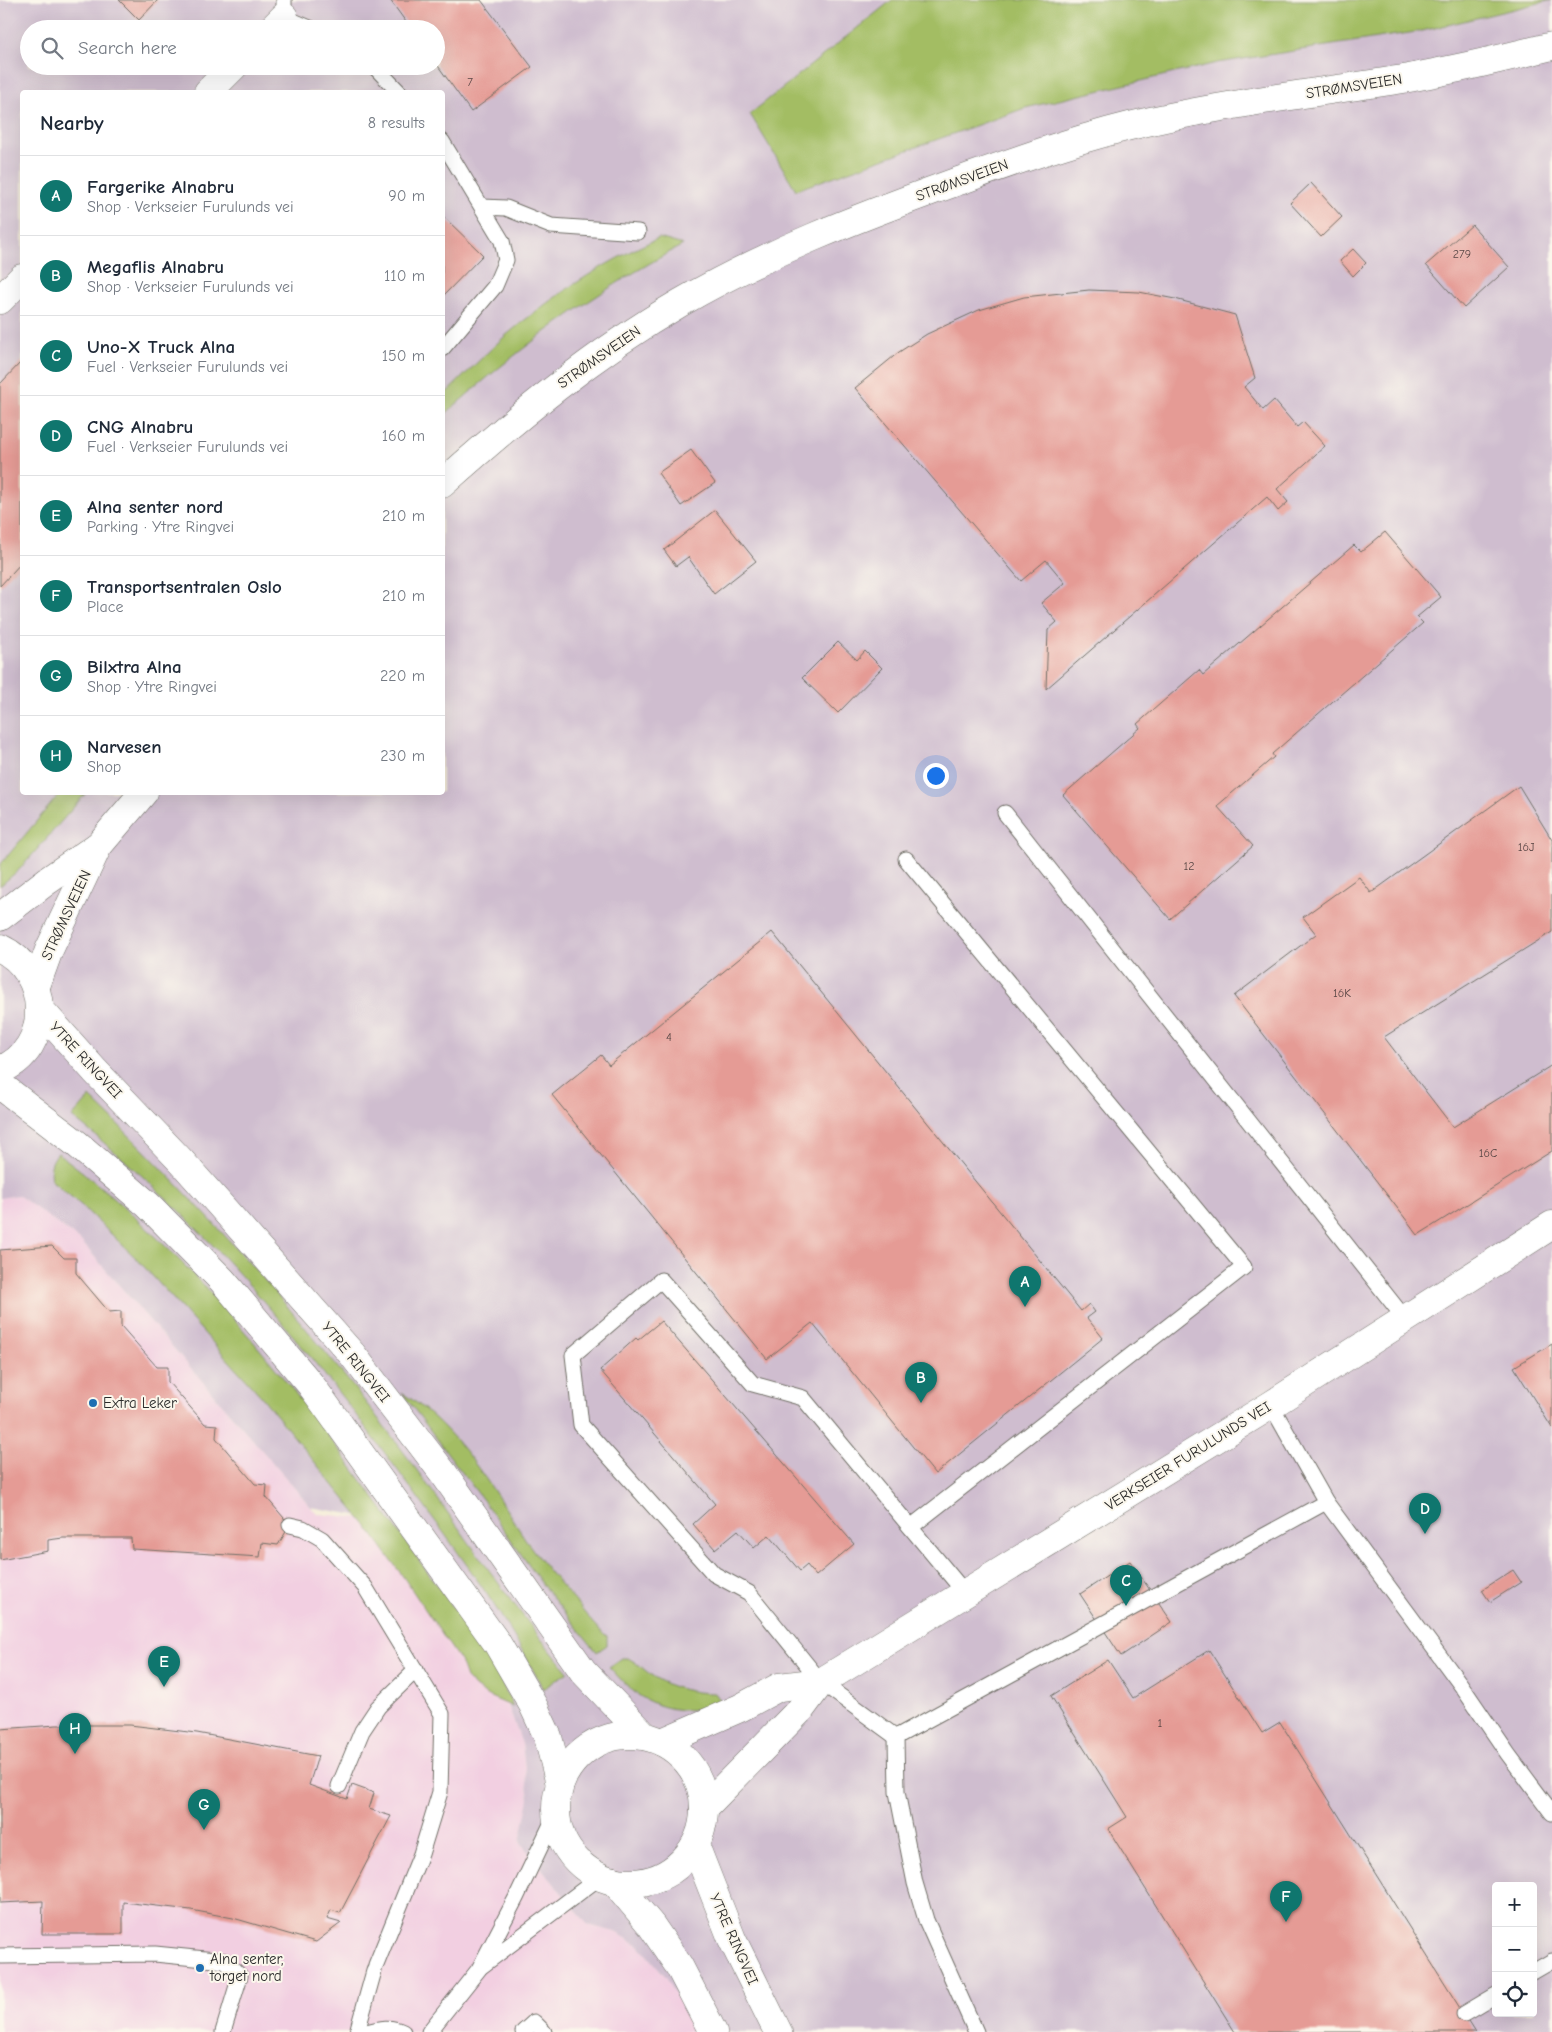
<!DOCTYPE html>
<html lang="en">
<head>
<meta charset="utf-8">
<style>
  body { margin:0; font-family:"Comic Neue",sans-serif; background:#f6f6f7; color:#1f2937 }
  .controls { position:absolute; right:15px; bottom:15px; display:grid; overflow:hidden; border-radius:5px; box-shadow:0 5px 20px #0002 }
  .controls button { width:45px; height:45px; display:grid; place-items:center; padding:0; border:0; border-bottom:1px solid #e0e1e3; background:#fff; color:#1f2937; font:25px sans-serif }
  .you { position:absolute; left:935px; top:775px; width:18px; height:18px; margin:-12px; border:4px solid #fff; border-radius:50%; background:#1a73e8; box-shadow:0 0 0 8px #1a73e833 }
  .badge { display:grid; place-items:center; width:32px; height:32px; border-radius:50%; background:#0f766e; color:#fff; font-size:16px; font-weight:700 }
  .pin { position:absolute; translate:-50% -41px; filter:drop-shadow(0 1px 2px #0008) }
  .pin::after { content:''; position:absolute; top:26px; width:18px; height:15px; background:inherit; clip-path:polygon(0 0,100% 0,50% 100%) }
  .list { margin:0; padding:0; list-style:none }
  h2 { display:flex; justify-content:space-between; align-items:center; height:65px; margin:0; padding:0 20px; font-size:21px }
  h2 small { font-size:16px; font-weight:400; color:#747a83 }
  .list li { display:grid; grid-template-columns:32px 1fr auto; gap:15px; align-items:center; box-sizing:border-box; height:80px; padding:0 20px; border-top:1px solid #e0e1e3 }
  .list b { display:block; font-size:19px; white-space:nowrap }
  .list p { margin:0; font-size:16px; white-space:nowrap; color:#747a83 }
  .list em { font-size:16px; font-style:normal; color:#747a83 }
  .icon { flex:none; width:28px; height:28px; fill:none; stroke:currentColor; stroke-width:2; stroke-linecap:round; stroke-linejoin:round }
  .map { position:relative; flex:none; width:1552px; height:2032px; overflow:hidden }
  .search { position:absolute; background:#fff; box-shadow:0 5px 20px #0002; left:20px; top:20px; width:425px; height:55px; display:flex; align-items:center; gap:12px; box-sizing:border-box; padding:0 18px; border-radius:28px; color:#747a83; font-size:19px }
  .panel { position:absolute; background:#fff; box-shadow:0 5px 20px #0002; left:20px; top:90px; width:425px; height:705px; border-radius:5px }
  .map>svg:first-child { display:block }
  .built { fill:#f2cfe1 }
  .industrial { fill:#cfbdcf; fill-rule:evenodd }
  .green { fill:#a3bd64; stroke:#677448 }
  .building { fill:#e59b95 }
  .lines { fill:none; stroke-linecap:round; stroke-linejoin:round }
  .service-casing { stroke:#716f67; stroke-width:17 }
  .minor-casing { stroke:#716f67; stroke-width:29 }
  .secondary-casing { stroke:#716f67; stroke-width:29 }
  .service { stroke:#fff; stroke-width:15 }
  .minor { stroke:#fff; stroke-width:28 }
  .secondary { stroke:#fff; stroke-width:28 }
  .poi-dot { fill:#1f6fb2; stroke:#fbf7ec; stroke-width:2 }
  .labels { text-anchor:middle; stroke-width:4; stroke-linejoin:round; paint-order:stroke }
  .number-label { font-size:12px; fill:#5a4746 }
  .street-label { font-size:15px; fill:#2b2b2b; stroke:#fbf7ec }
  .poi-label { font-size:15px; fill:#2b2b2b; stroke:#fbf7ec; text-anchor:start }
</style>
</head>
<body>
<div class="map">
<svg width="1552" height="2032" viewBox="0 0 1552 2032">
  <rect width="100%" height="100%" fill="#fbf7ec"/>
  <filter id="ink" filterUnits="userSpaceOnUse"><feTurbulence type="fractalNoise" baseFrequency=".02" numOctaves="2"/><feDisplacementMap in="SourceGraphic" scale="10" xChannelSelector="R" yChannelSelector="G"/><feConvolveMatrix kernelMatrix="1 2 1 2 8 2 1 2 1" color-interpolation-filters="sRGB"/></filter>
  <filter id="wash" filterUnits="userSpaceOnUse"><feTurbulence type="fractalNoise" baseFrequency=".0096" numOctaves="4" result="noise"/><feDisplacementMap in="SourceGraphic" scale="20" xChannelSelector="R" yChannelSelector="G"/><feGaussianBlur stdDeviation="1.12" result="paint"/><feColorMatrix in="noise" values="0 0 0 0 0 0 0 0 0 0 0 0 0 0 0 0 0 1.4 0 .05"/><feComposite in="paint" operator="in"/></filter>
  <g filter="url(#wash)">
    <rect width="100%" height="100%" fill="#f4edd7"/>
    <polygon class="built" points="18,1195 80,1240 317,1514 384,1520 501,1686 522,1744 529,1800 520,1842 588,1925 615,1932 639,1945 667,1978 694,2032 0,2032 0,1198"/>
    <path class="industrial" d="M 0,0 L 892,0 L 751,114 L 796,190 L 1025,108 L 1217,63 L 1422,31 L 1552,0 L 1552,2032 L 694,2032 L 667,1978 L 639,1945 L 615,1932 L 588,1925 L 520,1842 L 529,1799 L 522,1744 L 501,1686 L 384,1520 L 311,1507 L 80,1240 L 18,1195 L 0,1198 ZM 29,29 L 436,29 L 436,66 L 29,66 ZM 22,92 L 442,92 L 442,792 L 22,792 ZM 1496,1886 L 1533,1886 L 1533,2013 L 1496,2013 Z"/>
    <g class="green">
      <polygon points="892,0 1552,0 1422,31 1217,63 1025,108 796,190 750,114"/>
      <path d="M 659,238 L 683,245 C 596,291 516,350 443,416 L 443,396 C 463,377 483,356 504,337 C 550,298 603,262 659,238 Z"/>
      <polygon points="60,793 86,793 20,869 0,886 0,865"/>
      <path d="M 90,1097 C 197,1200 296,1311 387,1430 C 448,1510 503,1595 568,1672 L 543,1689 C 507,1617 458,1552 410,1487 C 311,1352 205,1220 72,1117 Z"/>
      <path d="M 58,1153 C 201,1260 310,1407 413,1552 C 448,1602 489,1650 513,1707 L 488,1696 L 475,1687 L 466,1678 L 460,1661 L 404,1578 L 365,1524 L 261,1396 L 137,1259 L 81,1205 L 51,1180 C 49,1169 51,1161 58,1153 Z"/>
      <path d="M 402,1393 C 456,1426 490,1485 524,1537 C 539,1560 557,1581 576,1602 C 585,1613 595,1628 607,1636 L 607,1645 L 597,1652 L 547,1591 L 483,1500 Z"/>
      <path d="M 622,1658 L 628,1658 C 638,1663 645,1671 654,1677 C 673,1689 693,1693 715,1693 L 720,1700 C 697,1717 659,1710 637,1694 C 627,1687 618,1676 609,1667 Z"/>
    </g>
    <g id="blocks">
      <g class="building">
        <polygon points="119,0 158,0 139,20"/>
        <polygon points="390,0 481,0 532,67 471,112 436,63 436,29 411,29"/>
        <polygon points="1311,183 1342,217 1321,237 1290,203"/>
        <polygon points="442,215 483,255 442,297"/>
        <polygon points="1472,225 1509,267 1464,308 1426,265"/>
        <polygon points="1353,249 1366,263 1353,276 1340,261"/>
        <polygon points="1089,290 1139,292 1175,299 1235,315 1255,378 1244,387 1263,410 1274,400 1297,427 1303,422 1325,446 1277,489 1288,502 1278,511 1267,497 1046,689 1048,630 1057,622 1041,603 1065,583 1046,560 1021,581 855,388 899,352 927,334 979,310 1024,297"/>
        <polygon points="22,361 22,562 0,586 0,384"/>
        <polygon points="691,450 715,483 681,506 658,473"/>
        <polygon points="715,510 756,561 714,594 688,557 676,566 664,550"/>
        <polygon points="1385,532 1441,597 1417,617 1423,623 1272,754 1274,757 1217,806 1253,846 1170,919 1063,795 1140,728 1137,724 1199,670 1203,675 1354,545 1361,552"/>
        <polygon points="838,642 857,660 865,651 882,668 838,713 802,678"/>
        <polygon points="1519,786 1552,840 1552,932 1384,1037 1453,1127 1552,1065 1552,1151 1418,1235 1234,996 1316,934 1303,917 1359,877 1371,893"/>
        <polygon points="772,932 1081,1311 1089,1304 1095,1312 1087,1318 1103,1338 935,1474 812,1323 767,1359 552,1095 601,1055 609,1065"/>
        <polygon points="52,1246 64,1258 76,1258 76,1273 109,1312 121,1311 121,1326 157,1367 168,1367 168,1382 205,1424 217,1425 216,1438 255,1484 267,1485 266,1497 290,1525 278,1545 262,1543 260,1557 132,1549 131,1538 63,1538 48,1540 48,1551 0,1560 0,1250"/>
        <polygon points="661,1321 854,1544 816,1576 807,1565 800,1571 769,1535 754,1548 738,1530 715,1549 693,1524 715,1504 600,1370 636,1338 638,1340"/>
        <polygon points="1552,1344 1552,1428 1514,1367"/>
        <polygon points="1130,1561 1172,1622 1121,1656 1080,1594"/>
        <polygon points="1513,1570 1521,1582 1490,1602 1482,1590"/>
        <polygon points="1209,1650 1262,1733 1280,1722 1475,2032 1235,2032 1108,1829 1127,1817 1051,1696 1108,1660 1133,1698"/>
        <polygon points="57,1725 130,1725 197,1733 318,1756 309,1785 347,1799 352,1785 374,1793 369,1809 391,1816 340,1913 331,1910 327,1919 341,1923 316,1942 233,1918 191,1910 123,1902 123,1934 42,1934 43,1901 0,1903 0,1729"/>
      </g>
    </g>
  </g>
  <g filter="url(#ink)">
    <use href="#blocks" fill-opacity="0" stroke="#716f67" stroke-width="1"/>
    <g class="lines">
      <defs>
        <g id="service">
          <polyline points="284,0 284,17 312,29"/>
          <polyline points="374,66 399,92"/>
          <polyline points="442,141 502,241 506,260 495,286 442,349"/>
          <polyline points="482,207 506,208 551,226 638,232"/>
          <polyline points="1005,813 1406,1320"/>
          <polyline points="906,859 1244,1267 911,1527"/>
          <polyline points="1326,1502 1461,1685 1508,1754 1552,1813"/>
          <polyline points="290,1525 303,1528 322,1539 365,1587 442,1714 440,1792 421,1854 376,1965"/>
          <polyline points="965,1593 803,1398 753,1384 661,1280 573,1355 581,1425 714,1574 749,1593 821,1682 896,1737 1326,1502 1271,1405"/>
          <polyline points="896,1737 897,1792 915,1883 926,1920 976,2032"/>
          <polyline points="339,1786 362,1731 378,1707 416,1670"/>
          <polyline points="0,1956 155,1954 225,1961 240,1976 223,2032"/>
          <polyline points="482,1966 600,1877"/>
          <polyline points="1533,1972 1552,1961"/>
          <polyline points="1464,2014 1496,1995"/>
          <polyline points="357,2032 374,1971"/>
          <path d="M 367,2032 C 380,2028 391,2026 403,2032"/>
          <polyline points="429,2032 479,1969 516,1898 556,1814"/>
          <polyline points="523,2032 534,2022 544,2032"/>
        </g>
        <g id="minor">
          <polyline points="272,29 284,17"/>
          <polyline points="208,92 234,66"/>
          <polyline points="0,300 22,278"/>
          <polyline points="662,1742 740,1708 779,1687 821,1682"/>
          <polyline points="704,1808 801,1709 821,1682 1271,1405 1552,1225"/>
        </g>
        <g id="secondary">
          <path d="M 442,484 C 517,417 593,354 680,303 C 766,253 859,217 953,183 C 1018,160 1083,136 1151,121 C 1236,102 1323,92 1409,78 C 1457,69 1505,58 1552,46"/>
          <polyline points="0,917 47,881 99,845 144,792"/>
          <path d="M 0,948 C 50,971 54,1049 0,1070"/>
          <polyline points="36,986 49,950 98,846"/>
          <polyline points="40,1009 95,1071 182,1162 352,1354 444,1474 583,1671 645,1736"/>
          <polyline points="0,1085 77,1144 148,1205 222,1280 311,1385 497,1643 533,1705 548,1737 560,1784"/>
          <circle cx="630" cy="1809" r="74"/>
          <polyline points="695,1845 732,1939 778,2032"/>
          <polyline points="614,1881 651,1925 679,1966 713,2032"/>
        </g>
      </defs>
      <use href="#service" class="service-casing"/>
      <use href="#minor" class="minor-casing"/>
      <use href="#secondary" class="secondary-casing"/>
      <use href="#service" class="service"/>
      <use href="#minor" class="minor"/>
      <use href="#secondary" class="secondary"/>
    </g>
  </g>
  <g class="poi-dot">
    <circle cx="93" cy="1403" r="5"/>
    <circle cx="200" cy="1968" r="5"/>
  </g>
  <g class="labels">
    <g class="number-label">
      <text x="470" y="86">7</text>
      <text x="1462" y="258">279</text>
      <text x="1526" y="851">16J</text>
      <text x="1189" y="870">12</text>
      <text x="1342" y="997">16K</text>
      <text x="669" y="1041">4</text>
      <text x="1488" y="1157">16C</text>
      <text x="1160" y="1727">1</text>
    </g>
    <g class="street-label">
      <text transform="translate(1354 86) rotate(-9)" y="5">STRØMSVEIEN</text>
      <text transform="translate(962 180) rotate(-20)" y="5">STRØMSVEIEN</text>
      <text transform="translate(599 357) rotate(-35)" y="5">STRØMSVEIEN</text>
      <text transform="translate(66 915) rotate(-65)" y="5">STRØMSVEIEN</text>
      <text transform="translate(86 1060) rotate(47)" y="5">YTRE RINGVEI</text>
      <text transform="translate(356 1362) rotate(51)" y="5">YTRE RINGVEI</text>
      <text transform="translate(1188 1456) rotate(-32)" y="5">VERKSEIER FURULUNDS VEI</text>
      <text transform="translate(734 1939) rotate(66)" y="5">YTRE RINGVEI</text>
    </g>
    <g class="poi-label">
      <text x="103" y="1408">Extra Leker</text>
      <text x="210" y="1964">Alna senter,<tspan x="210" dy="17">torget nord</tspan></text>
    </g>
  </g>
</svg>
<div class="controls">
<button>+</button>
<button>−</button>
<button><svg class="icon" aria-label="locate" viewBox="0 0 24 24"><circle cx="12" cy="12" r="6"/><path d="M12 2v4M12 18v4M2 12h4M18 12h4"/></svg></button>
</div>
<div class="you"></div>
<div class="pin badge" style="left:1025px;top:1307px">A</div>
<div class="pin badge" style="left:921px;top:1403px">B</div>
<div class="pin badge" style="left:1126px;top:1606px">C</div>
<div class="pin badge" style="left:1425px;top:1534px">D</div>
<div class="pin badge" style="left:164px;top:1687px">E</div>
<div class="pin badge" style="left:1286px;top:1922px">F</div>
<div class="pin badge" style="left:204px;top:1830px">G</div>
<div class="pin badge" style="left:75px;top:1754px">H</div>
<div class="search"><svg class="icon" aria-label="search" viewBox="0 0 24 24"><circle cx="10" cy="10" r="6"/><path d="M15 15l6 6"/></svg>Search here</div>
<section class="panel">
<h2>Nearby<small>8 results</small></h2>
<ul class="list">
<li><span class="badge">A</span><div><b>Fargerike Alnabru</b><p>Shop · Verkseier Furulunds vei</p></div><em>90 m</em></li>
<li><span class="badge">B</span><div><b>Megaflis Alnabru</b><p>Shop · Verkseier Furulunds vei</p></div><em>110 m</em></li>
<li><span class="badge">C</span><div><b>Uno-X Truck Alna</b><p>Fuel · Verkseier Furulunds vei</p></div><em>150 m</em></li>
<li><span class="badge">D</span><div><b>CNG Alnabru</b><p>Fuel · Verkseier Furulunds vei</p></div><em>160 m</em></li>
<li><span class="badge">E</span><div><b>Alna senter nord</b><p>Parking · Ytre Ringvei</p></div><em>210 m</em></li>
<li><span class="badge">F</span><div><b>Transportsentralen Oslo</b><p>Place</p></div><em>210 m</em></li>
<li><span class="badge">G</span><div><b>Bilxtra Alna</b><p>Shop · Ytre Ringvei</p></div><em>220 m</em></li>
<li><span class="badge">H</span><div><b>Narvesen</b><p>Shop</p></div><em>230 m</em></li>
</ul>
</section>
</div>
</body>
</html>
